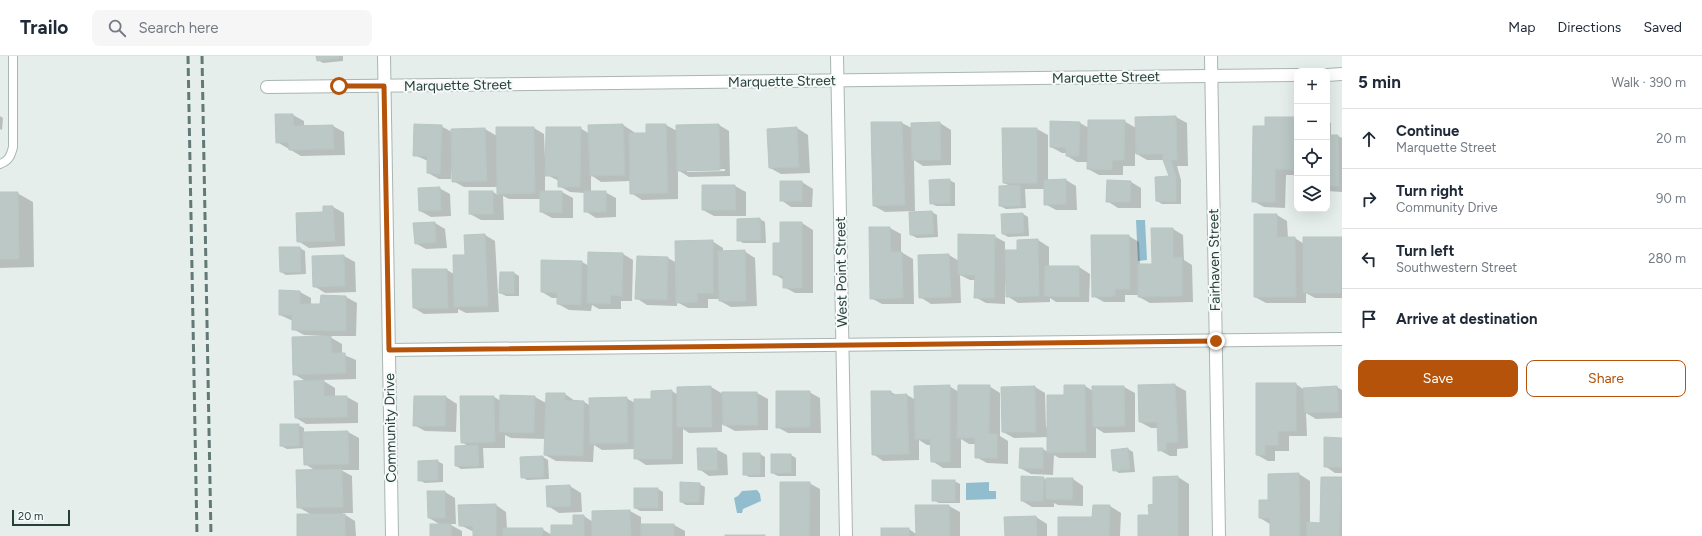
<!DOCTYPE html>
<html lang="en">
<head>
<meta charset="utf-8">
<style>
  body { margin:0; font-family:Figtree,sans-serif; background:#f6f6f7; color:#1f2937 }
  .controls { position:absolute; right:12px; top:12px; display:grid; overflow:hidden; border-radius:8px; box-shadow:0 4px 16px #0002 }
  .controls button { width:36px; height:36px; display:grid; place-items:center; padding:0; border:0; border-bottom:1px solid #e0e1e3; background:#fff; color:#1f2937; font:20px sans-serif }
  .scale { position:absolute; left:12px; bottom:10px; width:58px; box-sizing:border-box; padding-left:4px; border:2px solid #263f3b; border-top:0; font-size:11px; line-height:14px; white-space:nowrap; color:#263f3b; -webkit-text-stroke:3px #f6faf9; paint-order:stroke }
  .stop { position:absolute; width:12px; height:12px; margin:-9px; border:3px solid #b45309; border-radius:50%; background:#fff }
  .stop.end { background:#b45309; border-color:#fff; box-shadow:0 1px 4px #0008 }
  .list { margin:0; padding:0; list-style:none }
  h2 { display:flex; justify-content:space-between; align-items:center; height:52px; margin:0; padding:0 16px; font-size:17px }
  h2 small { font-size:13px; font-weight:400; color:#747a83 }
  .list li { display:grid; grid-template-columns:26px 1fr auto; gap:12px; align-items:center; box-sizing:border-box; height:60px; padding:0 16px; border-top:1px solid #e0e1e3 }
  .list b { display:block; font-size:15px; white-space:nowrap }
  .list p { margin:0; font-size:13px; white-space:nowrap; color:#747a83 }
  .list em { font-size:13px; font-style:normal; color:#747a83 }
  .actions { display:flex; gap:8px; padding:12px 16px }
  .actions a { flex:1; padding:9px 0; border:1px solid #b45309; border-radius:8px; text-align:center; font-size:14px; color:#b45309 }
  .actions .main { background:#b45309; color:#fff }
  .icon { flex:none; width:22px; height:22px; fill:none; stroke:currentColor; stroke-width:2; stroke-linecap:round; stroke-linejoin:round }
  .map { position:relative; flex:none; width:1342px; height:480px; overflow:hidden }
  header { display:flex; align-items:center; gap:24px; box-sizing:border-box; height:56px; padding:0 20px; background:#fff; border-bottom:1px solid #e0e1e3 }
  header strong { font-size:19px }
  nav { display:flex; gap:22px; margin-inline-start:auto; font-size:14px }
  .search { width:280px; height:36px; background:#f6f6f7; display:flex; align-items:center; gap:10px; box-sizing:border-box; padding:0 14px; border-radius:8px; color:#747a83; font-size:15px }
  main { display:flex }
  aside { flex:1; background:#fff }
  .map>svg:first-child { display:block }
  .water { fill:#92bdce }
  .shadow { fill:#0003; fill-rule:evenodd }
  .building { fill:#bbc8c5; stroke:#b8c7c3 }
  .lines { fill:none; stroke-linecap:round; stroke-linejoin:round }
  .lane-casing { stroke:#a9b6b3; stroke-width:10 }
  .street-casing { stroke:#a9b6b3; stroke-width:14 }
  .lane { stroke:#fff; stroke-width:8 }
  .street { stroke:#fff; stroke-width:12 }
  .rail { stroke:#617a76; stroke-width:3; stroke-dasharray:8 4; stroke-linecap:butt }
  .route { stroke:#b45309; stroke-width:5 }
  .labels { text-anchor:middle; stroke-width:4; stroke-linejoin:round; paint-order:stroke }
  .street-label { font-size:14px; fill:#263f3b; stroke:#f6faf9 }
</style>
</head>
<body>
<header>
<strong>Trailo</strong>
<div class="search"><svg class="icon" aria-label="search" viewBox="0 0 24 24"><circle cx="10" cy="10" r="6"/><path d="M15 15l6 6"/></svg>Search here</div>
<nav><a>Map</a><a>Directions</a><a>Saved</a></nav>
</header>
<main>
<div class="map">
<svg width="1342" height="480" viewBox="0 0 1342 480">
  <rect width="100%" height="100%" fill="#e6eeeb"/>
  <g class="water">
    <polygon points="1136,164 1145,164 1147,204 1138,205"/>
    <polygon points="989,426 989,435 996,435 996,443 966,444 966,427"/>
    <polygon points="757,434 760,438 761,445 743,453 742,457 737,457 734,442 738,440 742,435"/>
  </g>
  <g class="shadow">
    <polygon points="317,0 343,0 343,5 323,7 318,4"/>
    <polygon points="293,59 304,65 304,71 333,70 344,76 345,99 301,100 277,86"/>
    <polygon points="0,60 3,62 2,74 0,73"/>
    <polygon points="1176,61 1187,67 1188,110 1177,110 1181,124 1181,148 1162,148 1157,145 1170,121 1164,104 1147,104 1135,97 1135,110 1123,110 1123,119 1099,119 1088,113 1088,106 1077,106 1067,100 1067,97 1062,97 1051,91 1080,67 1089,72 1124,65 1136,72 1136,62"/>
    <polygon points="1294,62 1297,64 1297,119 1286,119 1285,152 1264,151 1253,145 1266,71"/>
    <polygon points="1327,65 1331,67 1331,80 1338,80 1342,82 1342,136 1327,135"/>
    <polygon points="872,67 902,67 912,72 940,67 951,74 951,109 923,110 914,104 915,155 885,156 874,150"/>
    <path d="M 623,69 L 634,76 L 634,78 L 647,78 L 647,69 L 666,69 L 677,75 L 719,69 L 729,75 L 730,120 L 689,121 L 678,114 L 678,143 L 642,144 L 631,137 L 631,125 L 601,126 L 591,119 L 591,136 L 605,136 L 616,142 L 616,161 L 596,162 L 585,155 L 585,137 L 570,136 L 559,130 L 559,125 L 545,118 L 545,136 L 562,136 L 573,142 L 573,162 L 552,162 L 541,156 L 541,143 L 509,143 L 503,140 L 504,164 L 481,164 L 470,158 L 493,136 L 498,139 L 498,131 L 464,131 L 453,125 L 453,115 L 451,115 L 451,123 L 439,123 L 428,117 L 428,105 L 414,99 L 441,70 L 452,76 L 485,73 L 497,80 L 534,72 L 544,78 L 545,102 L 547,102 L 580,72 L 590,78 L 590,70 ZM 725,113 L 725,115 L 687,116 L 687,114 Z"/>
    <polygon points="797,72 808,79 810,117 781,118 770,112"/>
    <polygon points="1037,73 1048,79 1048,125 1066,124 1076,130 1077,154 1056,154 1045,148 1045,133 1025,133 1026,152 1006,153 1000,150 1010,130 1004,127"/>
    <polygon points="949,124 955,127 955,150 936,150 931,147"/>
    <polygon points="802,126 813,133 812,151 791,151 781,144"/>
    <polygon points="1131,126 1141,132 1141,152 1118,152 1107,145"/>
    <polygon points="703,130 735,130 746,136 746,160 714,160 703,154"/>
    <polygon points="439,132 450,138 451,160 431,161 420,155"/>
    <polygon points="0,137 17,137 33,146 34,211 0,212"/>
    <polygon points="324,151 333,151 344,157 345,190 309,192 298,185 324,157"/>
    <polygon points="932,156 937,159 938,181 917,182 911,179 910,157"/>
    <polygon points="1023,158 1028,161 1029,180 1008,181 1003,178 1002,159"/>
    <polygon points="1277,159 1287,165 1288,182 1295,182 1304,188 1342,182 1342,242 1315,242 1306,237 1306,247 1266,247 1255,241"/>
    <polygon points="760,163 765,166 766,187 743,187 738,184"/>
    <polygon points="435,167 445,173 447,192 426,193 415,187"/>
    <polygon points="781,167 802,167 813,174 813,237 795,237 784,231 784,224 774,218 781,188"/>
    <polygon points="870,172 890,172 901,178 901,196 913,203 914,248 882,248 871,242"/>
    <polygon points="1173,173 1183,179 1184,204 1192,209 1193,246 1150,247 1139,241 1139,239 1125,239 1125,246 1104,246 1093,240 1129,180 1139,186 1140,209 1153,209"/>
    <polygon points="485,179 495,185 499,256 466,257 458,253 458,257 424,258 414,252 447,214 454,218 466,200"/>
    <polygon points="994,180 1005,186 1005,195 1018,195 1038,184 1049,191 1049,211 1079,211 1090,218 1089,246 1056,246 1050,242 1050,246 1018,247 1007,240 1007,225 1005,225 1005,248 986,247 975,241 976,224 970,224 960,219 961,247 931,248 920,241 949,199 959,205"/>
    <polygon points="712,185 723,192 723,196 744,195 755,202 757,250 731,251 720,245 720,243 708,243 708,252 688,252 677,246 677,250 647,249 636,242 668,202 677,207"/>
    <polygon points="300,192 305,195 306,218 286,219 281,216"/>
    <polygon points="623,198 633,204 632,245 621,245 621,253 599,253 592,249 591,255 569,254 558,248 558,242 552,242 542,236 542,205 582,206 589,210"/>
    <polygon points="344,200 355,206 356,236 325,237 314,230"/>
    <polygon points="501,217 514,217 519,220 519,240 506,240 500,237"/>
    <polygon points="300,236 311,242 311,249 321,250 322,240 346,241 357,247 356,280 328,280 342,288 342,298 356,304 356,323 322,324 335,332 335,341 347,341 358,347 358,367 306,368 296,362 307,326 294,318 325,282 325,280 304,279 293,273 293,265 280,259"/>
    <polygon points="1296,328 1303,333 1337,331 1342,334 1342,362 1316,363 1306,357 1307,380 1289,380 1289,395 1275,395 1275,405 1268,405 1257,399"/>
    <polygon points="1175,329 1186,335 1188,392 1177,393 1177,400 1170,400 1159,394 1158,372 1151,372 1140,366"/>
    <polygon points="949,330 959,336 989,330 1000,337 1000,380 1008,385 1008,408 987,407 976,401 976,388 969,388 961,383 961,412 943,412 932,405 932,389 927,389 919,384 919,404 883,405 873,398 891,336 898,340 907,339 916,344"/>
    <polygon points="1085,330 1093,335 1124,331 1135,337 1135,376 1104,377 1096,372 1096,402 1059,402 1054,399 1053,419 1031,418 1020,412 1021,393 1043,393 1048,396 1048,381 1014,382 1003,376 1035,331 1045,337 1046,371 1048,371 1065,340"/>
    <polygon points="711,331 723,338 757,337 768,343 768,374 735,375 722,368 722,376 689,377 683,373 683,408 646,409 635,402 635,393 602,394 594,389 593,406 556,405 545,399 545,383 511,382 505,379 505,392 483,392 484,412 461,413 456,410 469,391 462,386 494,341 501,345 535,341 546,347 565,338 575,345 584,346 591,350 626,342 635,347 652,344 672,335 678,339"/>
    <polygon points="809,336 820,342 821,377 788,377 777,371"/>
    <polygon points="446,341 457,348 456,376 425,375 414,369"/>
    <polygon points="298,369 304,372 304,377 348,376 359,382 359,414 341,414 352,420 353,457 342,457 355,465 356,480 298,480 312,459 298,451 316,415 305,408 305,392 287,393 281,390"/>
    <polygon points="1342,383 1342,417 1335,417 1325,410"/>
    <polygon points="716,393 727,399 728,419 709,420 699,413"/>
    <polygon points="1128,393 1133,396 1135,416 1119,417 1114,414"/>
    <polygon points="760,398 765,401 765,421 749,421 744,418"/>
    <polygon points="791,399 796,402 796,420 778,420 772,417"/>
    <polygon points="543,401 548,404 549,423 527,424 522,421 521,402"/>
    <polygon points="437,405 443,408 443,426 425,427 419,424"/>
    <polygon points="1299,418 1310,425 1310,468 1321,468 1322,422 1342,422 1342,480 1271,480 1270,468 1260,462 1269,445"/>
    <polygon points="1178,421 1189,428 1189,480 1139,480 1154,449"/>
    <polygon points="1043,422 1047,424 1073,423 1083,430 1083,450 1058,449 1054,447 1054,451 1032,451 1022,445"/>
    <polygon points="954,425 960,428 960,447 939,447 933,444"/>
    <polygon points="809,427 820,433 820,480 781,480"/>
    <polygon points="699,428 705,431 704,449 686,449 681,446"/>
    <polygon points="570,430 581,437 582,456 559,457 548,450 547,431"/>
    <polygon points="658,433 663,436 663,455 640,455 635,452"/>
    <polygon points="445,436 455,442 456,468 449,468 462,475 462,480 431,480 441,469 429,462"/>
    <polygon points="496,449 506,456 507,473 542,473 552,479 574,470 584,460 593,466 630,455 641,461 641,469 674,469 685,475 685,480 474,480 474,476 460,469"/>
    <polygon points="949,450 960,456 960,480 882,480 909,473 916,478"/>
    <polygon points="1110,450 1121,457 1120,480 1059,480 1093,462"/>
    <polygon points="1036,461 1047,468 1047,480 1006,480"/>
  </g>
  <g class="building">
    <polygon points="316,0 338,0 339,2 317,5"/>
    <polygon points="275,58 293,58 294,70 333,69 334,93 289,94 288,86 276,87"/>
    <polygon points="1176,60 1177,104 1163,104 1163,98 1136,98 1135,61"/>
    <polygon points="1265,61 1294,61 1293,114 1275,113 1275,146 1252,146 1253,70 1265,70"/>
    <polygon points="1088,64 1125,64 1124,104 1112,104 1112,114 1087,113"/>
    <polygon points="1050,65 1080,66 1079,100 1066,100 1066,92 1050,91"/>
    <polygon points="871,66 902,66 905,149 873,150"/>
    <polygon points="940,66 941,104 912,104 911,67"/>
    <polygon points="414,68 442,69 440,118 427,117 427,100 413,100"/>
    <polygon points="623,68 625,119 590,120 588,69"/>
    <polygon points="646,68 666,68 668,137 630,138 629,77 646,77"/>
    <polygon points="719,68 720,114 677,115 676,69"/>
    <polygon points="496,71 534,71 535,137 497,138"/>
    <polygon points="546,71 581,71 580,131 558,131 558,120 545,120"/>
    <polygon points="797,71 799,111 769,112 767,73"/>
    <polygon points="485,72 487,125 452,126 451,73"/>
    <polygon points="1002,72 1037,72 1037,127 1003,127"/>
    <polygon points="1327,79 1338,79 1339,130 1327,130"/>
    <polygon points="1163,104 1171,104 1176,120 1176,146 1156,145 1155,121 1169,120"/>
    <polygon points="950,123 950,147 930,148 929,124"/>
    <polygon points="1066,123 1066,148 1044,149 1044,124"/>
    <polygon points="1107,124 1131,125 1130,146 1106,146"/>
    <rect x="780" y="125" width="22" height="20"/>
    <polygon points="702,129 735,129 736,154 702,154"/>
    <polygon points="1020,129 1021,150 999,150 999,130"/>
    <polygon points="440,131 441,154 419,155 418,132"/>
    <rect x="469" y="135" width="24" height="23"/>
    <polygon points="540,135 562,135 562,157 540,156"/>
    <rect x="584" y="135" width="22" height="21"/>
    <polygon points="0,136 18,136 19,203 0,203"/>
    <polygon points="323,150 333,150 335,185 297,186 296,157 323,156"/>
    <polygon points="932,155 934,178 910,179 909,156"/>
    <polygon points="1023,157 1024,177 1002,178 1001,158"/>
    <polygon points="1254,158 1277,158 1277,181 1295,181 1296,241 1254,241"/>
    <polygon points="760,162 761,184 737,185 737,163"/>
    <polygon points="435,166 436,186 415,188 413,167"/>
    <polygon points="780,166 802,166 802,232 783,232 783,219 773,219 773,187 780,187"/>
    <polygon points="869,171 890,171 891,196 902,196 903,242 870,243"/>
    <polygon points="1151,172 1173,172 1173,202 1182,201 1182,240 1138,241 1138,208 1152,208"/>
    <polygon points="485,178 488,250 454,251 453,199 465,199 464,179"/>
    <polygon points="958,178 995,179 994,242 974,242 975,219 958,219"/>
    <polygon points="1091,179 1129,179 1130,233 1115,233 1115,240 1092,241"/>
    <polygon points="1303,181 1342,181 1341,237 1303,237"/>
    <polygon points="1038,183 1039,240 1006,241 1005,194 1017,194 1017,184"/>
    <polygon points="713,184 713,237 697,237 697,246 676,247 675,185"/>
    <polygon points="279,191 300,191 301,216 280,216"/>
    <polygon points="745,194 746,245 719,245 718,195"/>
    <polygon points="588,196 623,197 622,240 611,239 610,248 587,247"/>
    <polygon points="949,198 951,241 919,242 918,199"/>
    <polygon points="344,199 345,230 313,231 312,200"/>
    <polygon points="637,200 668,201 667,244 635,243"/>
    <polygon points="541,204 582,205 581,249 557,248 557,237 541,236"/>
    <polygon points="1045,210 1079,210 1079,241 1044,240"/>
    <polygon points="412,213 447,213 448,252 413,252"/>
    <polygon points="500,216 514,216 514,238 499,237"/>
    <polygon points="279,234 300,235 300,248 320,248 321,239 346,240 346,275 292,274 292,259 279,259"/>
    <polygon points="331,280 332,297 345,297 346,317 293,319 292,281"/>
    <polygon points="324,324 324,340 347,340 347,361 295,362 294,325"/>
    <polygon points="1256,327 1296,327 1296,375 1278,375 1278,389 1265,389 1265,399 1256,399"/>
    <polygon points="1175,328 1178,386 1166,387 1166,394 1158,395 1157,366 1139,366 1138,329"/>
    <polygon points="950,329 950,406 931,406 930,383 915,383 914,330"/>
    <polygon points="958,329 990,329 989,378 997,378 997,402 975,402 975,382 957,382"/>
    <polygon points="1064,329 1085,329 1086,396 1047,397 1047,339 1064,339"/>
    <polygon points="711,330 712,371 677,371 677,331"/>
    <polygon points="1035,330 1036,376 1002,376 1001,331"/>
    <polygon points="1092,330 1124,330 1125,370 1093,371"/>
    <polygon points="1337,330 1339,356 1305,357 1303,332"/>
    <polygon points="672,334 672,403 634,403 634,343 651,343 651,335"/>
    <polygon points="776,335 810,335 810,371 776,372"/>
    <polygon points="871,335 891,335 891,339 907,338 909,398 872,399"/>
    <polygon points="722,336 757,336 758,369 723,369"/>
    <polygon points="546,337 565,337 565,344 584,345 583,400 544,399"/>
    <polygon points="500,339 535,340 534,377 499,376"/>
    <polygon points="414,340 446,340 445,370 413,370"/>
    <polygon points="460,340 494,340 495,386 461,387"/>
    <polygon points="627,341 628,387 590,388 589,342"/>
    <rect x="280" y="368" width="19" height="22"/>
    <polygon points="348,375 349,408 304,409 303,376"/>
    <polygon points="1324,381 1342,382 1342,411 1324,411"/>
    <polygon points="478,389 479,410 455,410 455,390"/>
    <polygon points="697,392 717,392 717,414 698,414"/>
    <polygon points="1020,392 1043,392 1043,413 1019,412"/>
    <polygon points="1128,392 1130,413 1113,415 1111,394"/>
    <rect x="743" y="397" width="17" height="22"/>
    <rect x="771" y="398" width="20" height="19"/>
    <polygon points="543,400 544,421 521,422 520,401"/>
    <polygon points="438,404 438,424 418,425 418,405"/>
    <polygon points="342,413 343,451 297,452 296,414"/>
    <polygon points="1299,417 1300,480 1270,480 1270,462 1259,462 1259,444 1268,444 1268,418"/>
    <polygon points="1021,420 1044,421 1043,445 1021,445"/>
    <polygon points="1178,420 1178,480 1138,480 1138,459 1149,459 1148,449 1153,448 1153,421"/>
    <polygon points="1321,421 1342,421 1339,480 1307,480 1307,466 1320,467"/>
    <polygon points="1046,422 1073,422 1072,444 1046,443"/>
    <rect x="932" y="424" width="23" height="21"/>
    <polygon points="680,426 700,427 699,446 680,446"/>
    <polygon points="780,426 810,426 809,480 780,480"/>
    <polygon points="570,429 571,450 547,451 546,430"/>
    <rect x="634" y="432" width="24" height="20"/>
    <polygon points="427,435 445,435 445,462 428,462"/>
    <polygon points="496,448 496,480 473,480 473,470 459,470 458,449"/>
    <polygon points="915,449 949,449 950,480 916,480"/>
    <polygon points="1093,449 1110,449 1109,480 1058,480 1058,461 1092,461"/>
    <polygon points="630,454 631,480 592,480 592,455"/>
    <rect x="297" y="458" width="48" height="22"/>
    <polygon points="573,459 584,459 584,480 551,480 551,469 573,469"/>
    <polygon points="1036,460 1037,480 1005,480 1004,461"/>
    <rect x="430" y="468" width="21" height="12"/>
    <rect x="641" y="468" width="33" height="12"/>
    <polygon points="503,472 543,472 542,480 503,480"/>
    <rect x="881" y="472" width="28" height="8"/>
    <rect x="725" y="479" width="40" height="1"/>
  </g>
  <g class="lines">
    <defs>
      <path id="lane" d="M 0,108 C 9,105 11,99 13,91 L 13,0"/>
      <g id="street">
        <polyline points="384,0 392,480"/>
        <polyline points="837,0 846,480"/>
        <polyline points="1211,0 1219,480"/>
        <polyline points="1327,19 1342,18"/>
        <polyline points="267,31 1297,19"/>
        <polyline points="389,294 1342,283"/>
      </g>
    </defs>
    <use href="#lane" class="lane-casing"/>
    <use href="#street" class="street-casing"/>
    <use href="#lane" class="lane"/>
    <use href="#street" class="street"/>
    <g class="rail">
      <polyline points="188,0 197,480"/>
      <polyline points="202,0 211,480"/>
    </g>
  </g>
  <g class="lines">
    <polyline class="route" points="339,30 384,30 389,294 1216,285"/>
  </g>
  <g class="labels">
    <g class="street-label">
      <text transform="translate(1106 21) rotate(-1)" y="5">Marquette Street</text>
      <text transform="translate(782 25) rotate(-1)" y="5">Marquette Street</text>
      <text transform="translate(458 29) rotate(-1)" y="5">Marquette Street</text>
      <text transform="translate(1214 204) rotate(-91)" y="5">Fairhaven Street</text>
      <text transform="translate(841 216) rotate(-91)" y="5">West Point Street</text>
      <text transform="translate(390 372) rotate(-91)" y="5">Community Drive</text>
    </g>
  </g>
</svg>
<div class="controls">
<button>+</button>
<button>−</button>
<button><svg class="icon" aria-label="locate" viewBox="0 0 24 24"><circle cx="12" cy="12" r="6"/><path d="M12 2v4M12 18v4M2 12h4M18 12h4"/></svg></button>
<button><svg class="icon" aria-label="layers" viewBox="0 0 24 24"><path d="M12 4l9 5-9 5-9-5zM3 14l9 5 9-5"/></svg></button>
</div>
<div class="scale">20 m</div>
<div class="stop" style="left:339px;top:30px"></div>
<div class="stop end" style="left:1216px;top:285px"></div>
</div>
<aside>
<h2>5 min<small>Walk · 390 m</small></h2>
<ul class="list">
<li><svg class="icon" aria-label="ahead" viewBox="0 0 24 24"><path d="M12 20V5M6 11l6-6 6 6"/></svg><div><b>Continue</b><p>Marquette Street</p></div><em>20 m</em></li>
<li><svg class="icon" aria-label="right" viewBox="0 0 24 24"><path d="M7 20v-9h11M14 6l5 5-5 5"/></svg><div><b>Turn right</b><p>Community Drive</p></div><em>90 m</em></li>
<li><svg class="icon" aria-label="left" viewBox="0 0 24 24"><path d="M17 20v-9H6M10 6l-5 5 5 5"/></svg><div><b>Turn left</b><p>Southwestern Street</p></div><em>280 m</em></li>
<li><svg class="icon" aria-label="arrive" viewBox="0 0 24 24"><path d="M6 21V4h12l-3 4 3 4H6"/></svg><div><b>Arrive at destination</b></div></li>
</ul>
<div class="actions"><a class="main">Save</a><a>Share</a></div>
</aside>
</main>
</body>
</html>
